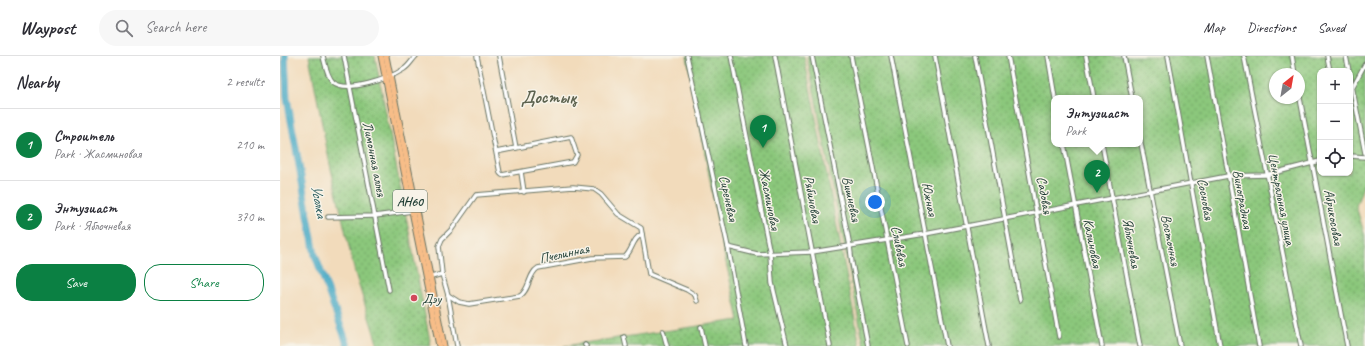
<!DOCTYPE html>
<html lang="en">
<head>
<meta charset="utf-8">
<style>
  body { margin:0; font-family:Caveat,sans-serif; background:#f7f7f7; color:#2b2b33 }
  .controls { position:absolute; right:12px; top:12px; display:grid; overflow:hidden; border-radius:8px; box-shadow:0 1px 3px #0004 }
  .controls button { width:36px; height:36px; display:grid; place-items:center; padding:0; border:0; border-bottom:1px solid #e1e1e2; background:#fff; color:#2b2b33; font:20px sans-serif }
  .compass { position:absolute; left:989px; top:12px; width:36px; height:36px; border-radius:50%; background:#fff; box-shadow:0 1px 3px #0004; rotate:31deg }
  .you { position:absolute; left:595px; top:146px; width:14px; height:14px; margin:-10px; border:3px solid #fff; border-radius:50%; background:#1a73e8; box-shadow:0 0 0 6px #1a73e833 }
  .badge { display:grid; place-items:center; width:26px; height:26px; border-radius:50%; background:#0b8043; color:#fff; font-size:13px; font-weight:700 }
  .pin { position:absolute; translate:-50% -33px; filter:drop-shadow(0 1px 2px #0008) }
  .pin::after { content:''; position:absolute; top:21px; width:14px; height:12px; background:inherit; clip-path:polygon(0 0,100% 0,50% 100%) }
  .popup { position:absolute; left:771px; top:39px; width:92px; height:52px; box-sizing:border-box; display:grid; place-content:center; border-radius:8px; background:#fff; filter:drop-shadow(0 1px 3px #0005); font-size:13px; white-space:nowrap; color:#7c7c81 }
  .popup b { font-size:15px; color:#2b2b33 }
  .popup::after { content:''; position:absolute; left:50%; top:100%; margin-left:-8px; border:8px solid transparent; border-top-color:#fff }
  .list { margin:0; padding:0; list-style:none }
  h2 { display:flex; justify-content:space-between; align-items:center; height:52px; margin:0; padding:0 16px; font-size:17px }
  h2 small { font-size:13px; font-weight:400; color:#7c7c81 }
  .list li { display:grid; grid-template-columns:26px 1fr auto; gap:12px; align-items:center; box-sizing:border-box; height:72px; padding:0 16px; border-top:1px solid #e1e1e2 }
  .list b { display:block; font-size:15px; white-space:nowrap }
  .list p { margin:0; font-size:13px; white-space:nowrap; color:#7c7c81 }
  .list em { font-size:13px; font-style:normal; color:#7c7c81 }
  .actions { display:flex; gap:8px; padding:12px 16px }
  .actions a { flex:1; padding:9px 0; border:1px solid #0b8043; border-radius:16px; text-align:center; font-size:14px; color:#0b8043 }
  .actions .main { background:#0b8043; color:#fff }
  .icon { flex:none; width:22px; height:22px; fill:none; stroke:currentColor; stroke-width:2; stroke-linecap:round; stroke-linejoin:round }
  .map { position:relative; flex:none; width:1085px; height:290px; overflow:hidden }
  header { display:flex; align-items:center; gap:24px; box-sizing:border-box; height:56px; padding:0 20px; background:#fff; border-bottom:1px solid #e1e1e2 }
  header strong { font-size:19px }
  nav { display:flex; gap:22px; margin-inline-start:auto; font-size:14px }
  .search { width:280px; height:36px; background:#f7f7f7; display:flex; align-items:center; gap:10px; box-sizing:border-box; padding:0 14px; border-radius:22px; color:#7c7c81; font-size:15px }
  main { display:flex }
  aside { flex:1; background:#fff }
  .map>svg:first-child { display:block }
  .park { fill:url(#park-dots); stroke:#558258; fill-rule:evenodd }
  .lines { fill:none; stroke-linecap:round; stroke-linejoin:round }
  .river { stroke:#44a8c4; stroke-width:7 }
  .minor-casing { stroke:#697463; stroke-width:5.5 }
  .primary-casing { stroke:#697463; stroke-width:7 }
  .minor { stroke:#fff; stroke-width:3.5 }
  .primary { stroke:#f7bd88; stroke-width:5 }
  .poi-dot { fill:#d1495b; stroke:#f7f3e8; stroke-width:1.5 }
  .labels { text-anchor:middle; stroke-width:3; stroke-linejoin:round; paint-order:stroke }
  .shield { fill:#f7f3e8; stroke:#60746a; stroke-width:1 }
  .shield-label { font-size:13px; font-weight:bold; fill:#1f3d34 }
  .street-label { font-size:14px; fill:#1f3d34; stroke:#f7f3e8 }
  .poi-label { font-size:14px; fill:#1f3d34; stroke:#f7f3e8; text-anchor:start }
  .water-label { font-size:15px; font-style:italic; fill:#2a5d5f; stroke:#f7f3e8 }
  .district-label { font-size:18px; font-weight:bold; fill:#5c624f; stroke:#f7f3e8 }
</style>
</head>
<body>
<header>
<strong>Waypost</strong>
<div class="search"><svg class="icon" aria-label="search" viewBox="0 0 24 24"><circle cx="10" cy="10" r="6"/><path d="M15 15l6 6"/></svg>Search here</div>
<nav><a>Map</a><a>Directions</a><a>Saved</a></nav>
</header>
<main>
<aside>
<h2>Nearby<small>2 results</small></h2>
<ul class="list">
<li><span class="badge">1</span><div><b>Строитель</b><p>Park · Жасминовая</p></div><em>210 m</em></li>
<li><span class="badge">2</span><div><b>Энтузиаст</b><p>Park · Яблочневая</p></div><em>370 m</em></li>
</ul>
<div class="actions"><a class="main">Save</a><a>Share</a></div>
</aside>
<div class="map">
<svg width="1085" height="290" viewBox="0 0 1085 290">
  <defs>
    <pattern id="park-dots" width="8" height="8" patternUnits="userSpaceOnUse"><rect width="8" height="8" fill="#8bc77c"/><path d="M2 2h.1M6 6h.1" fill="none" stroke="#71a366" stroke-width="1.8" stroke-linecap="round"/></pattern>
  </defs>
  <rect width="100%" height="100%" fill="#f7f3e8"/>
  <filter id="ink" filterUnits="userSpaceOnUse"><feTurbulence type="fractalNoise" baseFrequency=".025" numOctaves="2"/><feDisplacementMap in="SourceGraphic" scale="8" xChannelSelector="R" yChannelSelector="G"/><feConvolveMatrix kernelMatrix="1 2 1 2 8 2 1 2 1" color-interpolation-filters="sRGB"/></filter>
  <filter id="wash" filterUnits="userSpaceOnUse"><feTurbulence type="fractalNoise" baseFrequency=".012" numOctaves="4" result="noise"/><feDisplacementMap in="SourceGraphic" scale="16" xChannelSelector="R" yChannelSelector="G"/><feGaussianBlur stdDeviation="0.9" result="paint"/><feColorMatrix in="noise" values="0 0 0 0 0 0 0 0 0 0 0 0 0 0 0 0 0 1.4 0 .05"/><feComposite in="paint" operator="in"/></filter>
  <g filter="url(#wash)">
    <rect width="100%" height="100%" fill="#f2dbbb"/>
    <g class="park">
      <polygon points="29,0 95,0 151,290 98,290 75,217 49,104"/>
      <polygon points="407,0 524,0 580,290 284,290 459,264 441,184"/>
      <path d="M 527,0 L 1085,0 L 1085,125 L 1076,150 L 1085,180 L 1085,290 L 584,290 ZM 1040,15 L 1070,15 L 1070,117 L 1040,117 ZM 995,18 L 1019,18 L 1019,42 L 995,42 ZM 774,42 L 860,42 L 860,88 L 774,88 Z"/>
    </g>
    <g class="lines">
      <polyline class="river" points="5,0 7,42 35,199 68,290"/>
    </g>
  </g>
  <g filter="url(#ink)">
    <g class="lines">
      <defs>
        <g id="minor">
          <path d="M 43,0 C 45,8 47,20 53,26 C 67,38 110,22 124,13 C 129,10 132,4 136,0"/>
          <polyline points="64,0 109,234"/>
          <polyline points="197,0 220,117 222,119 293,106 297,99 291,81 216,96"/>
          <polyline points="219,0 236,92"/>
          <polyline points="407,0 448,191 466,290"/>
          <polyline points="451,0 490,198 492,227 507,290"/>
          <polyline points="495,0 550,290"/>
          <polyline points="532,0 570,190 572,207 588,290"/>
          <polyline points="571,0 628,290"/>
          <polyline points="611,0 667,290"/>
          <polyline points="655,0 709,290"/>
          <polyline points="695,0 740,244"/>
          <polyline points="728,0 779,281"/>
          <polyline points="768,0 775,42"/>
          <polyline points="806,0 814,42"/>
          <polyline points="844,0 852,42"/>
          <polyline points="888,0 940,290"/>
          <polyline points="927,0 979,290"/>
          <polyline points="964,0 1021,290"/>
          <polyline points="1012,0 1015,18"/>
          <polyline points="1047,0 1050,15"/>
          <polyline points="1066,0 1069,15"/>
          <polyline points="1070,19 1085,97"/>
          <polyline points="1072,32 1085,8"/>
          <polyline points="1019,37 1067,290"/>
          <polyline points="860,82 900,290"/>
          <polyline points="784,88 822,290"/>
          <polyline points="822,88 860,290"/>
          <polyline points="1070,100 1085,101"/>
          <polyline points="241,116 244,136"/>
          <polyline points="48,161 95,160 132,155"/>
          <polyline points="448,191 477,198 532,196 645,178 948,120 986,119 1040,105"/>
          <polyline points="148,222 162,218"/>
          <path d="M 168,239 L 179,246 L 189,248 L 240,240 C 250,234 248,218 258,212 L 312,202 L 345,201 C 353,194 352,183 362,178"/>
          <polyline points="421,271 425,290"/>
          <polyline points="383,275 387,290"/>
          <polyline points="344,281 346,290"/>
          <polyline points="305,289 306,290"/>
          <polyline points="177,290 168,239 162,218 159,190 162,183 172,173 196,139 293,131 314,133 321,138 338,158 361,172 369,218 407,234 415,239 417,245"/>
        </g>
        <g id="primary">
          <polyline points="101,0 159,290"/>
          <polyline points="106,0 164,290"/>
        </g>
      </defs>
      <use href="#minor" class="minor-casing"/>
      <use href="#primary" class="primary-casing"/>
      <use href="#minor" class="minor"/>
      <use href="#primary" class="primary"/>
    </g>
  </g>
  <circle class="poi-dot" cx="134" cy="242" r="4"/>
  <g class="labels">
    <rect class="shield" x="113" y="134" width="34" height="22" rx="3"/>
    <g class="shield-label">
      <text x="130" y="150">АН60</text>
    </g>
    <g class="street-label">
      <text transform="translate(95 103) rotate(79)" y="5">Лимонная аллея</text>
      <text transform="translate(765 139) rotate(80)" y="5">Садовая</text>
      <text transform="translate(449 142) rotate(78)" y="5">Сиреневая</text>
      <text transform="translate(490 143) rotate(79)" y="5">Жасминовая</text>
      <text transform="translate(533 143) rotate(80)" y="5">Рябиновая</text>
      <text transform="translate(572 143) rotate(78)" y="5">Вишневая</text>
      <text transform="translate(650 143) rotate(79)" y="5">Южная</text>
      <text transform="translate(926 143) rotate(80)" y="5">Сосновая</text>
      <text transform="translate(963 143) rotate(80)" y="5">Виноградная</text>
      <text transform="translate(1002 143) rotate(79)" y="5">Центральная улица</text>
      <text transform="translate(1054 161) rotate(80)" y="5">Абрикосовая</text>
      <text transform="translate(891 184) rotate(79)" y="5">Восточная</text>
      <text transform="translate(813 187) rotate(79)" y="5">Калиновая</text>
      <text transform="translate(852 187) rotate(80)" y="5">Яблочневая</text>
      <text transform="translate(620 190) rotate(79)" y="5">Сливовая</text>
      <text transform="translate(284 197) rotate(-12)" y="5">Пчелинная</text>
    </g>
    <g class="poi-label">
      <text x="142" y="247">Дэу</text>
    </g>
    <g class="water-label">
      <text transform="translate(39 145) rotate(80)" y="5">Усолка</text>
    </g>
    <g class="district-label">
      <text x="269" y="47">Достық</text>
    </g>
  </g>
</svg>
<div class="controls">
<button>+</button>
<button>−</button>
<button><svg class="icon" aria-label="locate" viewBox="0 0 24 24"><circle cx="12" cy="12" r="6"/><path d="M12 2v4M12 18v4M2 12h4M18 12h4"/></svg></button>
</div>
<svg class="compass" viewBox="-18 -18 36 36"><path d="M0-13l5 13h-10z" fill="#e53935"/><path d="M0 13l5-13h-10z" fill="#7c7c81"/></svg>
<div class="you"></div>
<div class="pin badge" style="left:483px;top:92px">1</div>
<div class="pin badge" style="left:817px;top:137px">2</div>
<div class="popup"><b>Энтузиаст</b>Park</div>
</div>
</main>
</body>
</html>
